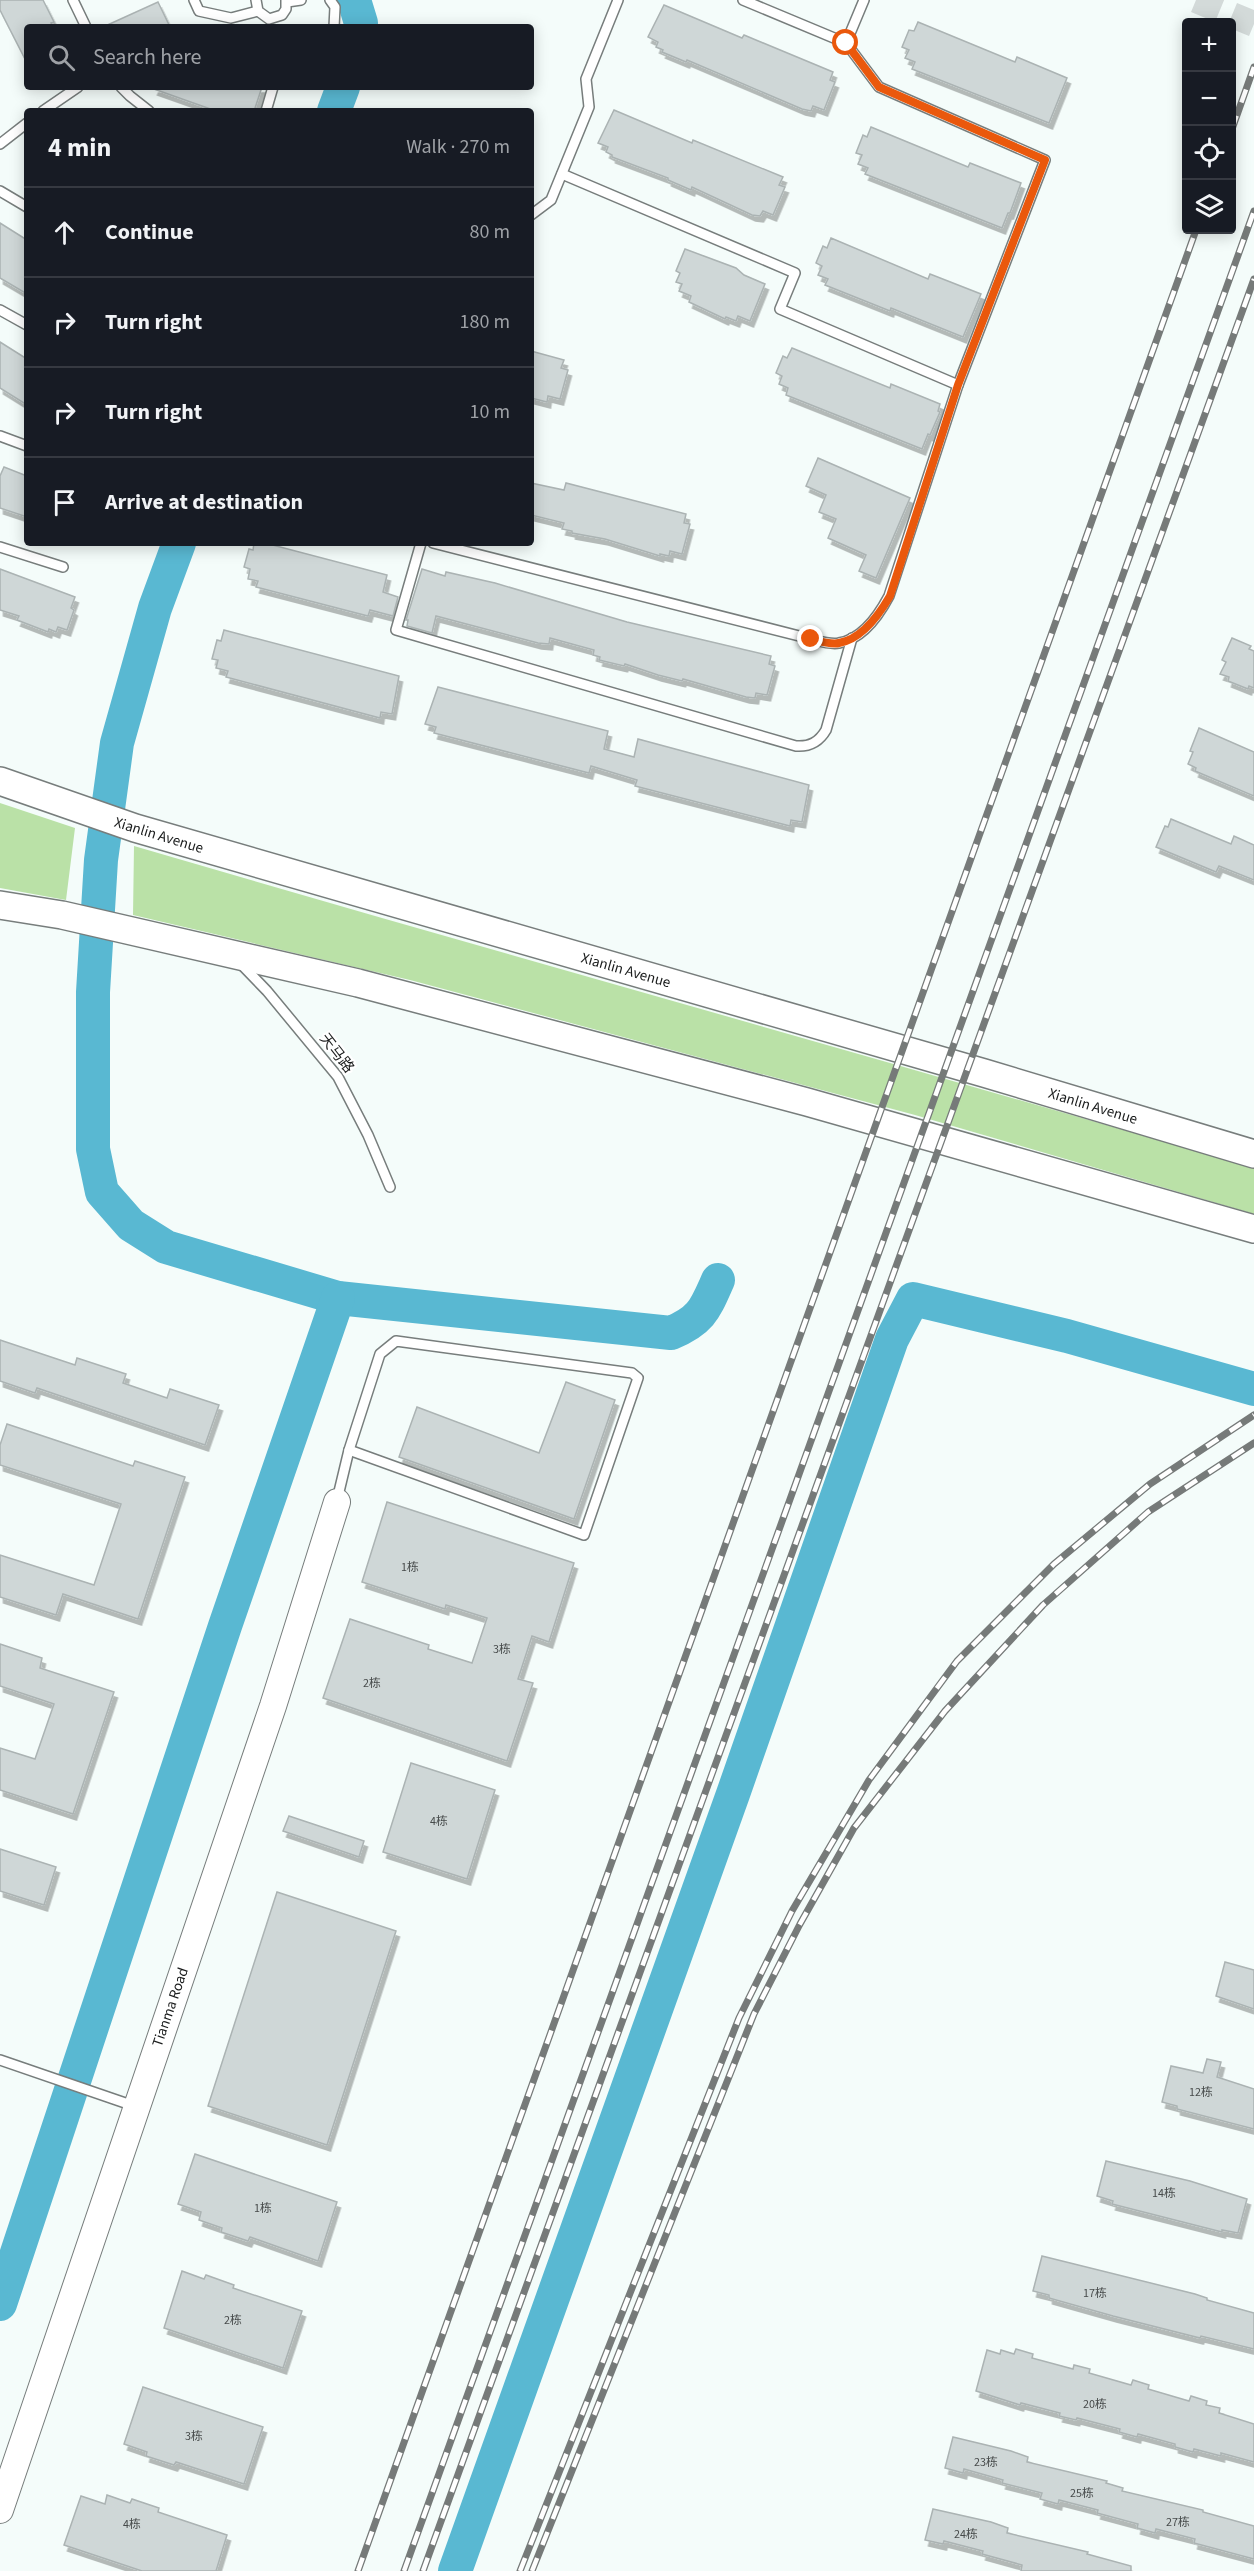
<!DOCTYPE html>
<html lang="en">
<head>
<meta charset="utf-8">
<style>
  body { margin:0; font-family:"Source Sans 3","Noto Sans SC",sans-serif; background:#242831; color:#f1f3f6 }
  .controls { position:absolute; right:18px; top:18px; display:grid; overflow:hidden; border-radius:6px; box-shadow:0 3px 15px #0003 }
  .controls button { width:54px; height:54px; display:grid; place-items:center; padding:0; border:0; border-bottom:2px solid #363941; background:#171b24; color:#f1f3f6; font:30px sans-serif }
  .stop { position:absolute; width:18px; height:18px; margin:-14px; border:4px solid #ea580c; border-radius:50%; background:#fff }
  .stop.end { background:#ea580c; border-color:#fff; box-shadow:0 2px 6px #0008 }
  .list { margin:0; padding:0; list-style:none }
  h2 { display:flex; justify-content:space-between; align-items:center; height:78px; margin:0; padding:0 24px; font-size:26px }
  h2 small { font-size:20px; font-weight:400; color:#9ea1a6 }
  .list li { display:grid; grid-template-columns:39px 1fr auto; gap:18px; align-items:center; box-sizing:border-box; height:90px; padding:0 24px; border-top:2px solid #363941 }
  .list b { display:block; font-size:22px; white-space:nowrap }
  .list em { font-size:20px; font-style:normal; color:#9ea1a6 }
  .icon { flex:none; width:33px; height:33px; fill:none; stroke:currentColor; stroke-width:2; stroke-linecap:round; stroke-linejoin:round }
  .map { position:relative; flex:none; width:1254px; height:2571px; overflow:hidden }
  .search { position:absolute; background:#171b24; box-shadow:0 3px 15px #0003; left:24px; top:24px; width:510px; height:66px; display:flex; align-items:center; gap:15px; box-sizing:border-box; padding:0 21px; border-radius:6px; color:#9ea1a6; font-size:22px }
  .panel { position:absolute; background:#171b24; box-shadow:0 3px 15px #0003; left:24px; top:108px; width:510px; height:438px; border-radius:6px }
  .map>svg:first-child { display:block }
  .green { fill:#bae1a7 }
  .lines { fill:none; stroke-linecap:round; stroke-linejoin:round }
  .river { stroke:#59b8d2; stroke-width:34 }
  .building { fill:#cfd7d7; stroke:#abb3b3; stroke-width:1.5; filter:url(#shadow) }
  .secondary-tunnel { stroke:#d3dad9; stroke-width:26; stroke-dasharray:26 13; stroke-linecap:butt }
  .lane-casing { stroke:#777d7c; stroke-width:12 }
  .secondary-casing { stroke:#777d7c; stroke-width:28 }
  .primary-casing { stroke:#777d7c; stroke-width:30 }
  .lane { stroke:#fff; stroke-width:9 }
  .secondary { stroke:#fff; stroke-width:26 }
  .primary { stroke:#fff; stroke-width:27 }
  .rail-casing { stroke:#767a79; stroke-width:7 }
  .rail { stroke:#fff; stroke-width:4.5; stroke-dasharray:14; stroke-linecap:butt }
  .route { stroke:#ea580c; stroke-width:8 }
  .labels { text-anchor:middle; stroke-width:4.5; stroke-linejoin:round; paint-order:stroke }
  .number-label { font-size:12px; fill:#474b4b }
  .street-label { font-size:15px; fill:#1a1c1c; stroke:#fff }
</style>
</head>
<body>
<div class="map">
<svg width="1254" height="2571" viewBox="0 0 1254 2571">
  <defs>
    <filter id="shadow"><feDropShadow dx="3.5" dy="6" stdDeviation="0" flood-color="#0004"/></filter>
  </defs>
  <rect width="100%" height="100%" fill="#f4fcfa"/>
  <g class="green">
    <polygon points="0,803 75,828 66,900 0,888"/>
    <path d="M 134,846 C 507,955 881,1059 1254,1168 L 1254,1214 L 915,1115 L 410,980 L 133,915 Z"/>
  </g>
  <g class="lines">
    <g class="river">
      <polyline points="354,0 361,23 360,27"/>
      <polyline points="334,111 343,87"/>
      <path d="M 179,543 L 155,608 L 117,743 L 101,860 L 93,992 L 93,1149 L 102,1192 L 131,1225 L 166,1247 L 338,1298 L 671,1333 C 702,1320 705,1309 718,1280"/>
      <polyline points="0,2304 225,1626 338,1298"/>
      <polyline points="455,2571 733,1794 892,1339 913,1299 1067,1336 1254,1389"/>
    </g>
  </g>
  <g class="building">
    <polygon points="0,0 43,0 54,22 51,23 53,27 27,27 27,63 0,10"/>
    <polygon points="158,2 170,27 103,27"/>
    <polygon points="664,5 742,38 744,35 833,72 830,80 835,82 824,110 813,106 811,111 802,109 687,60 686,62 662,52 663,50 656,47 658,42 648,37"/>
    <polygon points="918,22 1015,62 1017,57 1067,78 1049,123 912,69 915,62 905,58 909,50 902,47 909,30 914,31"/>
    <polygon points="155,87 262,87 254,111 216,111 154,89"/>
    <polygon points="614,110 692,143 693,140 783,177 779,185 785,187 773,215 763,211 760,216 752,215 692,187 691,190 668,180 668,178 612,157 612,155 606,152 608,147 598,143"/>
    <polygon points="871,127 968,167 970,163 1021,183 1010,213 1008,213 1002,228 865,174 868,168 858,164 862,155 856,153 863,135 867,137"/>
    <polygon points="0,223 27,240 27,294 0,278"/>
    <polygon points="831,238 928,279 930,274 981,294 963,337 891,308 890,311 825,285 828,279 818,275 822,266 816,263 823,246 827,248"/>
    <polygon points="685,249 736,268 744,275 765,284 750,321 738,316 736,321 726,317 725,319 689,302 691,296 679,291 682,284 676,282 680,273 676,271"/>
    <polygon points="0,342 27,359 27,405 0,388"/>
    <polygon points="792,348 890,388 891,384 940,404 938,411 940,412 930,435 928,434 922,449 786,395 788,388 779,384 782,376 776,373 783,356 787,358"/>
    <polygon points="531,351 564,360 561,368 568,370 560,399 548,396 547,402 531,398"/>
    <polygon points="818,458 910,498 876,578 859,571 866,555 828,538 836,519 819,512 826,495 806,486"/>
    <polygon points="4,467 27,476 27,517 0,508 0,476"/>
    <polygon points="531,483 564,490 566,483 686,514 684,523 690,524 682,554 670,551 669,556 660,554 660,556 605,539 572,533 572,531 562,529 564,523 531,515"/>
    <polygon points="254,543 265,543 387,575 383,592 398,597 393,616 370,610 368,616 256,587 258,581 248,579 250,569 244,567 249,549 253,550"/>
    <polygon points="0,569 75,597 71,608 74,610 67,630 58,627 56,632 49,629 48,632 17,620 19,616 0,610"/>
    <polygon points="422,569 445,576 446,572 495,583 627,622 771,656 769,664 775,666 767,695 756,693 755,698 746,697 683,679 682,681 658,675 625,664 624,666 599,660 600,657 593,655 594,650 550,638 549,644 538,643 436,616 432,633 407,626 408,620 406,620"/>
    <polygon points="224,630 399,676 392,714 381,712 380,718 226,677 228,671 216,668 218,660 212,659 217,640 221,641"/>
    <polygon points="1232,638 1251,646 1249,649 1254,651 1254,688 1249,686 1248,689 1228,681 1229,677 1220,674 1226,662 1222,660"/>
    <polygon points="438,687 608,731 604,749 634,757 638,739 809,785 802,822 791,820 790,826 635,786 637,780 591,766 589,773 434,733 436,727 425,724"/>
    <polygon points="1199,728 1254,752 1254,796 1195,771 1196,768 1188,764 1193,752 1190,751"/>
    <polygon points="1171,819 1231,844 1234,836 1254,845 1254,880 1219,866 1216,872 1156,847 1165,826 1168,827"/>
    <polygon points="0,1340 75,1365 77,1358 126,1374 123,1383 167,1398 170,1389 219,1405 205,1445 37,1388 35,1393 0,1381"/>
    <polygon points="566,1382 615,1400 574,1519 399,1457 417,1407 539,1453"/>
    <polygon points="7,1424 133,1466 135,1461 185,1477 138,1619 63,1594 56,1615 0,1597 0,1555 94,1585 121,1504 0,1465 0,1445"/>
    <polygon points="387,1502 574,1563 549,1642 532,1636 518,1679 533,1683 507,1761 323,1698 350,1619 429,1645 428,1649 472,1663 487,1618 446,1605 445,1609 362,1582"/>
    <polygon points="0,1644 42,1658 40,1668 114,1692 73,1814 0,1790 0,1748 35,1759 54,1704 0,1686"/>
    <polygon points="411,1763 495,1790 467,1879 383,1852"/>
    <polygon points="289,1816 364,1841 359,1857 283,1831"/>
    <polygon points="0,1849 56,1867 44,1905 0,1891"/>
    <polygon points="277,1892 396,1931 327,2145 208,2106"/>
    <polygon points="1225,1962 1254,1970 1254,2009 1216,1996"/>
    <polygon points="1207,2059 1221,2062 1217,2077 1254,2089 1254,2129 1177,2109 1177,2106 1162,2102 1171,2066 1203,2073"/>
    <polygon points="195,2154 337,2202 318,2261 250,2237 248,2241 221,2232 222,2228 199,2220 201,2212 178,2204"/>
    <polygon points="1106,2161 1190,2181 1247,2199 1238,2233 1222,2230 1222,2232 1112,2204 1113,2201 1097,2196"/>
    <polygon points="1042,2256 1195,2294 1207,2298 1207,2300 1254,2313 1254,2349 1201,2336 1200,2338 1113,2316 1049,2298 1049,2295 1033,2291"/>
    <polygon points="182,2271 204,2279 206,2275 234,2285 233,2288 302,2311 283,2368 164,2328"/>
    <polygon points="1016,2349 1033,2354 1032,2358 1073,2369 1074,2365 1090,2369 1089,2373 1131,2385 1133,2380 1149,2385 1148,2389 1189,2401 1191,2396 1207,2401 1206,2405 1220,2408 1219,2413 1254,2424 1254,2462 1221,2453 1221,2456 1194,2449 1193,2452 1175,2447 1175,2444 1138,2434 1137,2437 1119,2432 1120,2429 1077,2418 1076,2420 1059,2416 1060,2413 1021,2403 1020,2405 976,2391 987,2350 1000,2354 1001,2350 1014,2354"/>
    <polygon points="143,2387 263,2427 244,2484 176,2462 174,2465 146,2456 147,2452 124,2444"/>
    <polygon points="953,2437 1011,2451 1028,2457 1027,2462 1107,2481 1106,2483 1123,2488 1122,2491 1203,2510 1203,2512 1254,2526 1254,2559 1194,2543 1195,2539 1156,2529 1155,2533 1137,2528 1138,2524 1097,2513 1098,2510 1059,2500 1058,2504 1040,2499 1042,2493 1002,2483 1003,2480 964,2469 963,2473 945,2468"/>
    <polygon points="107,2495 130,2503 132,2499 159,2508 158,2512 227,2535 216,2571 142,2571 64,2545 81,2496 105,2504"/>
    <polygon points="933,2509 991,2522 1008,2528 1007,2533 1088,2552 1087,2554 1131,2566 1131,2571 1021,2571 1022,2565 982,2554 983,2551 944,2541 943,2544 925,2540"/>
  </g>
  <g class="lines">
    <polyline class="secondary-tunnel" points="1196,0 1254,24"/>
    <defs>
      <g id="lane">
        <polyline points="73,0 86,27"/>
        <polyline points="194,0 199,11 231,18 258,11"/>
        <polyline points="256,0 258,11 269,19 282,15 286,9 286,0"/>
        <polyline points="330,0 335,7 334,27"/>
        <polyline points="743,0 846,43 864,0"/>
        <polyline points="287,2 301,0"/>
        <polyline points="121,87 130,96 149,111"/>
        <polyline points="43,111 78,87"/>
        <polyline points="266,111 273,87"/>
        <polyline points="0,144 27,123"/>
        <polyline points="562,174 795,273 780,309 958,385"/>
        <polyline points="0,191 27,207"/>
        <polyline points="531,215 551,200 589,107 586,79 618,0"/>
        <polyline points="0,310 27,325"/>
        <polyline points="0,436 27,446"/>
        <path d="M 421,543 L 396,630 L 796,746 C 810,747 819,742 826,730 L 852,638"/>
        <path d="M 433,543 L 811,639 C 819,641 831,645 839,643 C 862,639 879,615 889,596 L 958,385 L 1045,160 L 879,87 L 846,43"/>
        <polyline points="0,547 63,567"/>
        <polyline points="240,963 267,991 338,1077 368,1135 390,1187"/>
        <polygon points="396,1341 632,1373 638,1378 584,1535 349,1450 380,1354"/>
        <polyline points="337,1500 349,1450"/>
        <polyline points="0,2060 134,2106"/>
      </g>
      <polyline id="secondary" points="0,2510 273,1706 337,1502"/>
      <g id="primary">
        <polyline points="0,781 135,828 984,1073 1254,1154"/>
        <polyline points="0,905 62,915 358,983 807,1102 1254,1229"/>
      </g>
    </defs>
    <use href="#lane" class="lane-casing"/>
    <use href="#secondary" class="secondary-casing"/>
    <use href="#primary" class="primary-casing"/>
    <use href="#lane" class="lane"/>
    <use href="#secondary" class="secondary"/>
    <use href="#primary" class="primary"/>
    <defs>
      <g id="rail">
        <polyline points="1232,129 1254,67"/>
        <polyline points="358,2571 1196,230"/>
        <polyline points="404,2571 1254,211"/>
        <polyline points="423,2571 1254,279"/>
        <polyline points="520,2571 739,2018 792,1911 869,1780 957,1661 1054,1564 1150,1484 1254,1415"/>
        <polyline points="532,2571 754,2014 800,1924 854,1828 945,1711 1043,1605 1148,1512 1254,1443"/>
      </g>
    </defs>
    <use href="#rail" class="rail-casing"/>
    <use href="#rail" class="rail"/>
  </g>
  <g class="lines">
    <path class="route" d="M 811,639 C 819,641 831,645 839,643 C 862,639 879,615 890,596 L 958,385 L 1045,160 L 879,87 L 846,43"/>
  </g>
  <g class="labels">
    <g class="number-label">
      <text x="410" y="1571">1栋</text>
      <text x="502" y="1653">3栋</text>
      <text x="372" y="1687">2栋</text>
      <text x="439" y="1825">4栋</text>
      <text x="1201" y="2096">12栋</text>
      <text x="1164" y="2197">14栋</text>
      <text x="263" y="2212">1栋</text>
      <text x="1095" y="2297">17栋</text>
      <text x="233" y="2324">2栋</text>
      <text x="1095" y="2408">20栋</text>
      <text x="194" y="2440">3栋</text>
      <text x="986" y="2466">23栋</text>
      <text x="1082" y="2497">25栋</text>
      <text x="1178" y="2526">27栋</text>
      <text x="132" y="2528">4栋</text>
      <text x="966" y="2538">24栋</text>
    </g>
    <g class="street-label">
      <text transform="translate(159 835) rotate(17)" y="5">Xianlin Avenue</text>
      <text transform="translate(626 970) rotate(16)" y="5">Xianlin Avenue</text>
      <text transform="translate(337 1053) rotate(52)" y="5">天马路</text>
      <text transform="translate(1093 1106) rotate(17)" y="5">Xianlin Avenue</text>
      <text transform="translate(170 2007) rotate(-71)" y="5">Tianma Road</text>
    </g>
  </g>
</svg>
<div class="controls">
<button>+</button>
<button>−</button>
<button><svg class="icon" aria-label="locate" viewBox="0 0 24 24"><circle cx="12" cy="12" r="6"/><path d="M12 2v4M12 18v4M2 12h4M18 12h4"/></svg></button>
<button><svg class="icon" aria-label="layers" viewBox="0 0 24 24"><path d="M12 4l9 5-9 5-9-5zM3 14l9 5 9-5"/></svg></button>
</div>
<div class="stop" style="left:846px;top:43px"></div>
<div class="stop end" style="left:811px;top:639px"></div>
<div class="search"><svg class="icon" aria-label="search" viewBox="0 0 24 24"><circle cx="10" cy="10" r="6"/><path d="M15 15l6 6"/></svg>Search here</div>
<section class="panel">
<h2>4 min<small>Walk · 270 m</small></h2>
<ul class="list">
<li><svg class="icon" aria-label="ahead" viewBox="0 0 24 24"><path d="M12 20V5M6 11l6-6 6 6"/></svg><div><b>Continue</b></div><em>80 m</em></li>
<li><svg class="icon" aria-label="right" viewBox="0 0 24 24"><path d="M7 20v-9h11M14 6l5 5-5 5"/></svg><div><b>Turn right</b></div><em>180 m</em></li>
<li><svg class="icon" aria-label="right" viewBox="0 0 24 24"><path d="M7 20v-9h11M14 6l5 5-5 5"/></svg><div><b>Turn right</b></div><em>10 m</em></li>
<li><svg class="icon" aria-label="arrive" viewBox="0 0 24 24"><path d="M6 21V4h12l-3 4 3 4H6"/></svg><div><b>Arrive at destination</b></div></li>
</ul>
</section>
</div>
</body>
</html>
